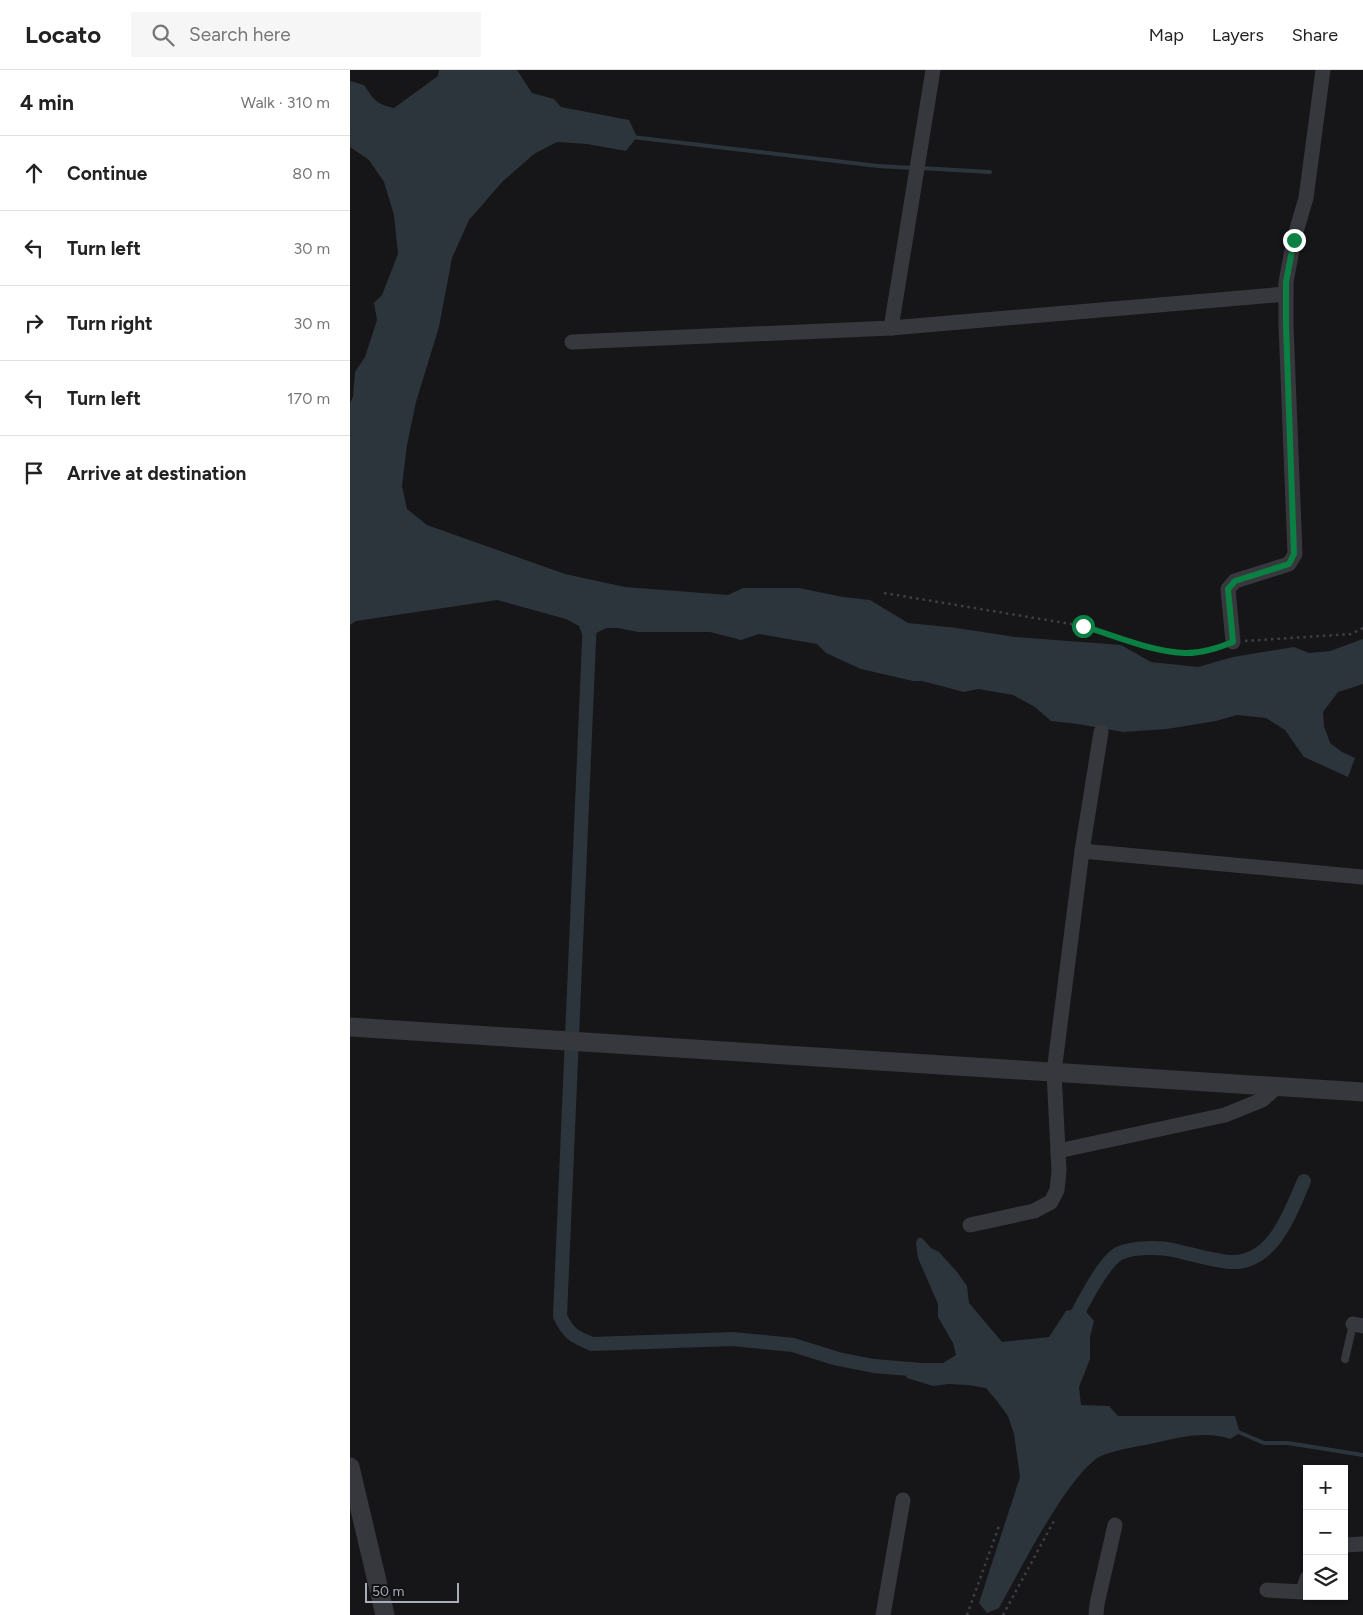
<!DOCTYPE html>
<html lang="en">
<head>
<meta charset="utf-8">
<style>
  body { margin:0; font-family:Figtree,sans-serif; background:#f6f6f6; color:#222 }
  .controls { position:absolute; right:15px; bottom:15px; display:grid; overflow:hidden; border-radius:0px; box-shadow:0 1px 4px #0004 }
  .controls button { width:45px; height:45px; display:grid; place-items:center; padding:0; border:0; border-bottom:1px solid #e0e0e0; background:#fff; color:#222; font:25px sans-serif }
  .scale { position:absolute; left:15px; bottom:12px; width:94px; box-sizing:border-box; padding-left:5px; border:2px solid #a8adb8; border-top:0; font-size:14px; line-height:18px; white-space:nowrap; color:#a8adb8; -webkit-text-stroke:4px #111113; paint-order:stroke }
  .stop { position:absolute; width:15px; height:15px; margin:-11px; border:4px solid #0b8043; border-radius:50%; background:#fff }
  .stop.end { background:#0b8043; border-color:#fff; box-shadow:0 1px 5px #0008 }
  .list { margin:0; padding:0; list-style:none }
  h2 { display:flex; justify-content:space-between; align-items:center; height:65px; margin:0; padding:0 20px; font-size:21px }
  h2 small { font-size:16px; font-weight:400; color:#767676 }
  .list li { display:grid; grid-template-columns:32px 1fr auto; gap:15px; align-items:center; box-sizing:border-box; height:75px; padding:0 20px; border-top:1px solid #e0e0e0 }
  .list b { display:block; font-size:19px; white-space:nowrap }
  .list em { font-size:16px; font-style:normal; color:#767676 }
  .icon { flex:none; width:28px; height:28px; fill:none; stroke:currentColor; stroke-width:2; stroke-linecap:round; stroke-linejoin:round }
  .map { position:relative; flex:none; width:1013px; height:1545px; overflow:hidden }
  header { display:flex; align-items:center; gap:30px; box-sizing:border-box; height:70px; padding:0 25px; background:#fff; border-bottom:1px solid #e0e0e0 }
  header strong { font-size:24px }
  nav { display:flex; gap:28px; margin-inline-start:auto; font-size:18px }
  .search { width:350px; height:45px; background:#f6f6f6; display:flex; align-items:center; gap:12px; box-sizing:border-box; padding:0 18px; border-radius:0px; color:#767676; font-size:19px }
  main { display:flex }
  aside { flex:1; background:#fff }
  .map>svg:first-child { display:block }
  .water { fill:#2c353c }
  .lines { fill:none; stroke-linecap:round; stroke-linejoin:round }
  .stream { stroke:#2c353c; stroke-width:4 }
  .canal { stroke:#2c353c; stroke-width:14 }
  .path { stroke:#3d3f44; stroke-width:2.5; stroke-dasharray:2.5 4; stroke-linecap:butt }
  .service { stroke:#37383d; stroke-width:8 }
  .minor { stroke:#37383d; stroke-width:15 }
  .tertiary { stroke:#37383d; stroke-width:19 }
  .route { stroke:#0b8043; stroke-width:6 }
</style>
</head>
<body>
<header>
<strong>Locato</strong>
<div class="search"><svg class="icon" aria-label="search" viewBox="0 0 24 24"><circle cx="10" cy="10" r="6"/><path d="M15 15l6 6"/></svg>Search here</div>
<nav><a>Map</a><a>Layers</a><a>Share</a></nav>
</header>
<main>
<aside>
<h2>4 min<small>Walk · 310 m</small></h2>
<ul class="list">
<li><svg class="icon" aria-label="ahead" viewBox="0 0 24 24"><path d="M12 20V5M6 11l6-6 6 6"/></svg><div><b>Continue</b></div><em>80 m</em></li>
<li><svg class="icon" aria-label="left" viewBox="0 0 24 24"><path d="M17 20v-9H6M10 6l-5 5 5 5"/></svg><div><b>Turn left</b></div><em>30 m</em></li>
<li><svg class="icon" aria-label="right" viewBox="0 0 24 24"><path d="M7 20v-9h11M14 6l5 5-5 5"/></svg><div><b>Turn right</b></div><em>30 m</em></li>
<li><svg class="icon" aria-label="left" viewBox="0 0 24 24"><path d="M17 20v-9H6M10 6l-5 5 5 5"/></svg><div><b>Turn left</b></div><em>170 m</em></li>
<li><svg class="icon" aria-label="arrive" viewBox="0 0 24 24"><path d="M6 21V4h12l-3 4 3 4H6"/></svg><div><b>Arrive at destination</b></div></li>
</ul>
</aside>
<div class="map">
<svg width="1013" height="1545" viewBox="0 0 1013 1545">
  <rect width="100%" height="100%" fill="#161618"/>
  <g class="water">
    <path d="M 89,0 L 167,0 L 182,23 L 204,29 L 211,37 L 279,50 L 287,67 L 276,81 L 237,74 L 207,72 L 184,84 L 153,111 L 119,150 L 102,188 L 89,257 L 66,332 L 57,375 L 52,416 L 57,439 L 77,455 L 215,504 L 275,517 L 378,525 L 393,518 L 449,518 L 493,527 L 520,530 L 558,553 L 607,558 L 665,567 L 771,575 L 801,592 L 848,597 L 883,587 L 944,577 L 959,583 L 980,581 L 1013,569 L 1013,614 L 988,622 L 973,642 L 974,656 L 980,673 L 992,682 L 1005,688 L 998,707 L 954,687 L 935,660 L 916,648 L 887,645 L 866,651 L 817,659 L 773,662 L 728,654 L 701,651 L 685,637 L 663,625 L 628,619 L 614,622 L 572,611 L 563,611 L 511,599 L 476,583 L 467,574 L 409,564 L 391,570 L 360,562 L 288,562 L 268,558 L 256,558 L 239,567 L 232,564 L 229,556 L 216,549 L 147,530 L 6,551 L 0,555 L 0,333 L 3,327 L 5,302 L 15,287 L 27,250 L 24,233 L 32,225 L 48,184 L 44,145 L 34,112 L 19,90 L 0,77 L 0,11 L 14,15 C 24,30 26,34 44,38 L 88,6 Z"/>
    <path d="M 568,1168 L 572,1168 L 581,1178 L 589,1182 L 607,1202 L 617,1216 L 619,1233 L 652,1272 L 699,1267 L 716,1241 L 732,1237 L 744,1251 L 740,1267 L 740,1289 L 729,1317 L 731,1335 L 759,1336 L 768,1346 L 885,1346 L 890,1363 L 880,1369 C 858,1361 831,1367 809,1372 C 792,1376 769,1379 753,1385 C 721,1398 668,1504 649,1538 L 637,1543 L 629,1533 L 670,1407 L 664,1364 L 658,1346 L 647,1331 L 636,1318 L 618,1315 L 599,1314 L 583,1316 L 557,1308 L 553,1299 L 571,1293 L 593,1293 L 606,1285 L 603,1273 L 588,1247 L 588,1234 L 568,1188 L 566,1173 Z"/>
  </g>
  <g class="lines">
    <g class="stream">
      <polyline points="282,67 528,96 563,98"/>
      <polyline points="570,98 640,102"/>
      <polyline points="886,1361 914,1373 938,1373 1013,1385"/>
    </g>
    <g class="canal">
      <path d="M 240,548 L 210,1246 C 218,1264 225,1267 242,1274 L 383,1269 L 443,1275 L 488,1289 L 524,1296 L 572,1300"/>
      <path d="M 723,1252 C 732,1235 754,1190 770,1183 C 784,1177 809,1177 823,1180 C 841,1184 861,1190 879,1192 C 923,1195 940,1143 954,1111"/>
    </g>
    <g class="path">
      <polyline points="534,523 733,556 803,578 835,583 860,580 872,576"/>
      <polyline points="895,571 1001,564 1013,558"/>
      <polyline points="617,1545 649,1456"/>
      <polyline points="653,1545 705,1449"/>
    </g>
    <polyline class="service" points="995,1289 1003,1254"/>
    <g class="minor">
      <polyline points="541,258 936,224"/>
      <polyline points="222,272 541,258 583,0"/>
      <polyline points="883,572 878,519 885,511 939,494 945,484 936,255 936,212 944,169 956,128 973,0"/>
      <polyline points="732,781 751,662"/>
      <polyline points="708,1081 875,1045 912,1030 927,1017"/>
      <polyline points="620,1155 684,1141 701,1132 707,1120 709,1101 704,1002 732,781 1013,807"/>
      <polyline points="1003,1254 1013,1256"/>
      <polyline points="994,1475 1013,1474"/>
      <polyline points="917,1520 953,1522 957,1508"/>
      <polyline points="533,1545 553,1430"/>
      <polyline points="746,1545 747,1534 765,1455"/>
    </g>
    <g class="tertiary">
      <polyline points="0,957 1013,1022"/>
      <polyline points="0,1397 35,1545"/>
    </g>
  </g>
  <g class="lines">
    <path class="route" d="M 733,556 C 765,566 800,581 834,583 C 851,584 868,578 883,572 L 878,519 L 885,511 L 939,494 L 944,484 L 936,255 L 936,212 L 944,170"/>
  </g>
</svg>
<div class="controls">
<button>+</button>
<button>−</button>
<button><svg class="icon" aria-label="layers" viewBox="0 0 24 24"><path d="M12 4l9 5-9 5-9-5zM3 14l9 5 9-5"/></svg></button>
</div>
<div class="scale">50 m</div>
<div class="stop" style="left:733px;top:556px"></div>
<div class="stop end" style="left:944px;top:170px"></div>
</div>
</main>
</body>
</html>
